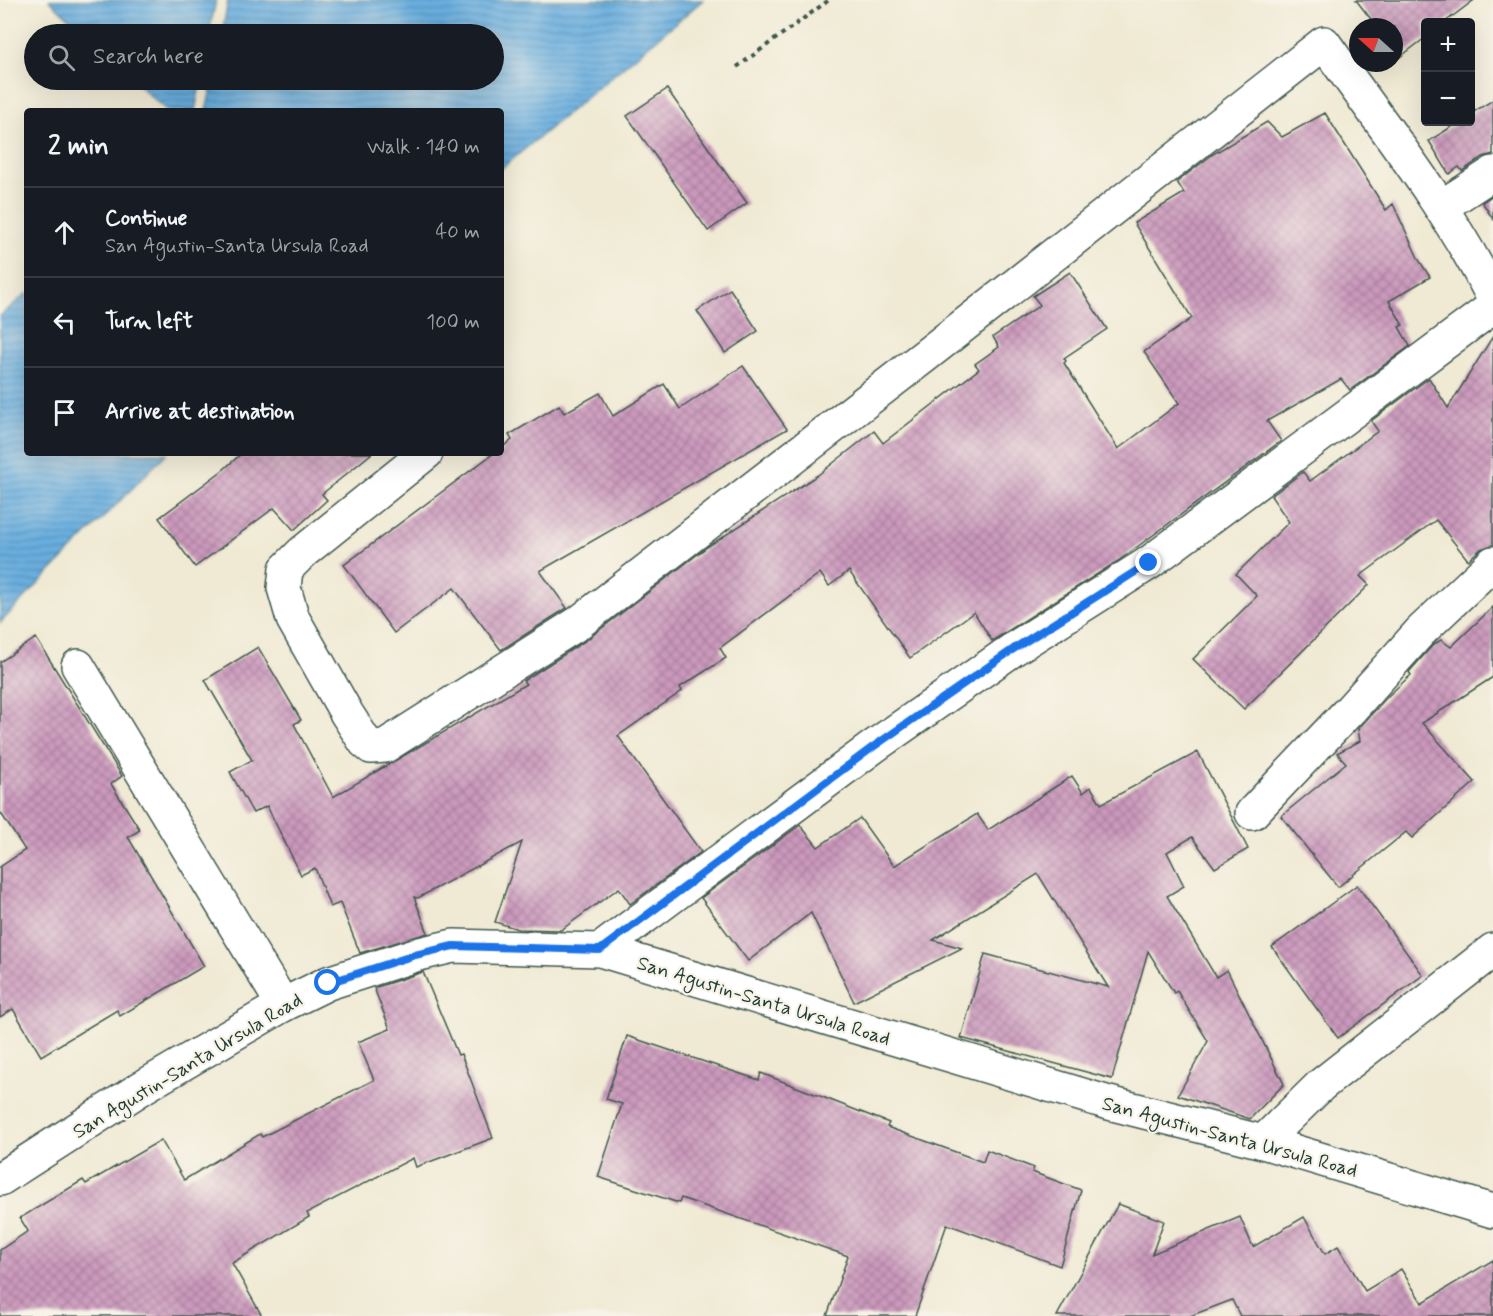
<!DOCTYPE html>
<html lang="en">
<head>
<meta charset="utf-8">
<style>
  body { margin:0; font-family:Mynerve,sans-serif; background:#20242c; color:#f1f3f6 }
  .controls { position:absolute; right:18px; top:18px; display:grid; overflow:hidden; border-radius:6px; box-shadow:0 6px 24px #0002 }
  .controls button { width:54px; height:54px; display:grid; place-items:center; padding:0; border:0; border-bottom:2px solid #363941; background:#171b24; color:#f1f3f6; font:30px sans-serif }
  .compass { position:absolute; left:1349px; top:18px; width:54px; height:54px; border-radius:50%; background:#171b24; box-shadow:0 6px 24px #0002; rotate:291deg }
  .stop { position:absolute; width:18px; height:18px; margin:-14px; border:4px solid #1a73e8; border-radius:50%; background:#fff }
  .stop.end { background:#1a73e8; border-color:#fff; box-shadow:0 2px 6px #0008 }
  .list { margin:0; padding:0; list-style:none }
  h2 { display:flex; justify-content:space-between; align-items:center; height:78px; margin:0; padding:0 24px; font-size:26px }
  h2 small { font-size:20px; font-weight:400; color:#9ea1a6 }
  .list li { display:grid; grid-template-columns:39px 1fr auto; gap:18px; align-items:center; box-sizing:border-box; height:90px; padding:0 24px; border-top:2px solid #363941 }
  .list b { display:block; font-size:22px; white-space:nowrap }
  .list p { margin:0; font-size:20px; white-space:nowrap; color:#9ea1a6 }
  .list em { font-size:20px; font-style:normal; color:#9ea1a6 }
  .icon { flex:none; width:33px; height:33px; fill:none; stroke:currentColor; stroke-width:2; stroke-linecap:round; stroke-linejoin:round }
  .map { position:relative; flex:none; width:1493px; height:1316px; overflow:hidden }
  .search { position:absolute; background:#171b24; box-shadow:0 6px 24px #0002; left:24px; top:24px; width:480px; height:66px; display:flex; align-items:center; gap:15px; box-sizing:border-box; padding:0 21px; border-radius:33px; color:#9ea1a6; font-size:22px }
  .panel { position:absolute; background:#171b24; box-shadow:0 6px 24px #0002; left:24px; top:108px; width:480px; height:348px; border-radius:6px }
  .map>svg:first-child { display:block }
  .water { fill:url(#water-rules); stroke:#44768a; stroke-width:1.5 }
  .building { fill:url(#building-cross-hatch) }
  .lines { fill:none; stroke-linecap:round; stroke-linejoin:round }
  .minor-casing { stroke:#3e574c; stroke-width:36 }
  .path { stroke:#3e574c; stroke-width:4; stroke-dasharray:4.5 4.5; stroke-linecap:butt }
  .minor { stroke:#fff; stroke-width:33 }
  .route { stroke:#1a73e8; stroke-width:8 }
  .labels { text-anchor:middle; stroke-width:4.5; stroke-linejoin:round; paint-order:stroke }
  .street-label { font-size:20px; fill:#1f3d34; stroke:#f7f3e8 }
</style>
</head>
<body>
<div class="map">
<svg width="1493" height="1316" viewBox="0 0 1493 1316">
  <defs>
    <pattern id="water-rules" width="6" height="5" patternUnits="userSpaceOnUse" patternTransform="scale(1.5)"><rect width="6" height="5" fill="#69aedf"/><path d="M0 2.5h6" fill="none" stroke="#568fb6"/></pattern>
    <pattern id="building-cross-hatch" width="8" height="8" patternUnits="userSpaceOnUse" patternTransform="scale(1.5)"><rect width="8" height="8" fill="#cc99bd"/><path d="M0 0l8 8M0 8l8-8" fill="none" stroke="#a57e9a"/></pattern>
  </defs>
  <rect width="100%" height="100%" fill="#f7f3e8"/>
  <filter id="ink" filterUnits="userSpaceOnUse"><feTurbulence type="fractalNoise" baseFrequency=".0167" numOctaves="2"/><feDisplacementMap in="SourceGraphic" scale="12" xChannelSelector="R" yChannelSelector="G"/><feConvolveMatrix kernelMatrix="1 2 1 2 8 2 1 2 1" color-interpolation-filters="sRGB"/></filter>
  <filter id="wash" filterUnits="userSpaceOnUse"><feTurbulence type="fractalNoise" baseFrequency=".008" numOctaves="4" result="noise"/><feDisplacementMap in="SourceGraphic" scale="24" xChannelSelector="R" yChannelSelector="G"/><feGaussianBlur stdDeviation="1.35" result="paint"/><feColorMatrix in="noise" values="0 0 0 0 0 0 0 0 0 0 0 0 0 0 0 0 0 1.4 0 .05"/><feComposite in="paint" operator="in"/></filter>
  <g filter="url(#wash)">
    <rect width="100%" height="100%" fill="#f0ead4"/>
    <g class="water">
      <polygon points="49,0 216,0 209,34 86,34"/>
      <polygon points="228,0 703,0 501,169 501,111 206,111 213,80 494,80 494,34 222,34"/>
      <polygon points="133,80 201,80 195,111 167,111"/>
      <polygon points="27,293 27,453 167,453 0,623 0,316"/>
    </g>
    <g id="blocks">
      <g class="building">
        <polygon points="1356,0 1474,0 1445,22 1425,22 1425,38 1400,57 1394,49 1394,27 1377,27"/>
        <polygon points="667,89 747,203 708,231 627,116"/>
        <polygon points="1493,100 1493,154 1483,157 1462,171 1459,167 1449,174 1429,141 1459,122 1470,122 1470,114"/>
        <polygon points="1325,113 1386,210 1393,204 1419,260 1430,277 1389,301 1403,325 1399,327 1410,346 1350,390 1341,379 1267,421 1281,441 1118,561 992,641 974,612 910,658 849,571 829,586 820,573 720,648 726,658 680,687 682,691 618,736 701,852 630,904 619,888 561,930 518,929 495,922 522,842 418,898 414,897 428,933 360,953 340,903 330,907 315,868 301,875 267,806 253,813 230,772 252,760 205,680 258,647 301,720 294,724 333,797 526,684 523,681 588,639 707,547 818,475 874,431 883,443 979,369 975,364 999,347 993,337 1040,305 1033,296 1070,272 1107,329 1064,358 1066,361 1064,363 1118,449 1179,403 1144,352 1192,318 1134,223 1184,193 1177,182 1213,154 1267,122 1282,137"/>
        <polygon points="1493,195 1493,219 1482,202"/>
        <polygon points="730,289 758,331 725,353 697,311"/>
        <polygon points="1493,336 1493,545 1481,549 1468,560 1436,520 1360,576 1369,585 1244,709 1193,659 1257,596 1236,574 1289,522 1271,496 1303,472 1310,481 1378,431 1371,421 1429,378 1448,408"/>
        <polygon points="743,366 787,429 540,571 567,608 501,650 454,588 394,633 344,565 494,453 501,453 501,448 512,440 509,435 559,405 564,413 600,393 613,416 664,384 680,409"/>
        <polygon points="242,453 372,453 322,494 327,500 294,530 274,508 195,567 159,518 223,470"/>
        <polygon points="1493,607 1493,677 1422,723 1475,782 1412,838 1406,832 1338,887 1281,816 1346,763 1337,753 1360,741 1358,729 1388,696 1411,675 1409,672 1433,645 1441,640 1451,647"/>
        <polygon points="36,638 122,776 111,784 140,830 128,837 204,966 120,1016 117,1010 41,1056 13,1009 0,1017 0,867 25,850 0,812 0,662"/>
        <polygon points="1198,752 1248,849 1215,868 1192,837 1167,852 1184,886 1167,896 1216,977 1227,970 1284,1084 1250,1119 1178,1095 1208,1041 1177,991 1174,993 1148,951 1112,1079 961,1038 985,954 1108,987 1038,874 933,940 962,948 854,1002 811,913 748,961 701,898 800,825 818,847 860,818 894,866 977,814 988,830 1072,776 1083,793 1091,787 1101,804"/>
        <polygon points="1357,885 1423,975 1338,1038 1272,947"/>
        <polygon points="423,972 458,1055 461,1054 493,1138 416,1167 413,1158 307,1213 309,1217 232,1263 262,1316 0,1316 0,1250 28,1231 20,1218 83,1180 86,1184 161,1140 184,1180 260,1134 262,1137 374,1080 358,1042 390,1029 374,988"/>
        <polygon points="627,1036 759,1080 761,1073 889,1123 887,1127 983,1162 987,1150 1034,1168 1032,1172 1081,1190 1060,1266 947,1224 915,1316 827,1316 848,1256 681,1198 679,1203 598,1177 622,1104 606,1099"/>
        <polygon points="1118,1204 1164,1221 1152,1254 1240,1217 1253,1247 1304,1217 1325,1254 1338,1246 1365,1291 1401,1269 1422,1303 1493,1260 1493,1316 1240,1316 1232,1300 1190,1316 1057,1316"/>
      </g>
    </g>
  </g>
  <g filter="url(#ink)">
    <use href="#blocks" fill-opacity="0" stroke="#3e574c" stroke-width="1.5"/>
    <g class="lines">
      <defs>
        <g id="minor">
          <polyline points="1441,207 1493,173"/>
          <path d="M 426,453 L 303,552 L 286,569 L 284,588 L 293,619 L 347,714 L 365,742 L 371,747 L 385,746 L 577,624 L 926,355 L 1324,43 C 1383,126 1447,206 1493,297"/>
          <polyline points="78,666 283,1005"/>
          <polyline points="1252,813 1350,710 1420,632 1493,563"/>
          <polyline points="600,950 873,747 1015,648 1149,563 1493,307"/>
          <polyline points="1263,1142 1321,1085 1493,950"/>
          <polyline points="0,1179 143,1087 283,1005 328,983 415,955 453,946 600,950 1109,1103 1263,1142 1493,1211"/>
        </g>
      </defs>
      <use href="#minor" class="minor-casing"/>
      <polyline class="path" points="737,67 829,0"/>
      <use href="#minor" class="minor"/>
    </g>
  </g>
  <g class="lines" filter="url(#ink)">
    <polyline class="route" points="328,983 415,955 453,946 600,950 873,747 1015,648 1149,563"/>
  </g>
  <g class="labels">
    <g class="street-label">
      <text transform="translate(764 1000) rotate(17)" y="7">San Agustin-Santa Ursula Road</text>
      <text transform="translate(187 1065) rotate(-31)" y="7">San Agustin-Santa Ursula Road</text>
      <text transform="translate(1230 1136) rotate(15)" y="7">San Agustin-Santa Ursula Road</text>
    </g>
  </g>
</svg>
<div class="controls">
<button>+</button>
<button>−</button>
</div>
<svg class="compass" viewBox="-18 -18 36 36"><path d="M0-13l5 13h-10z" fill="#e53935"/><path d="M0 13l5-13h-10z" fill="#9ea1a6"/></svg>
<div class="stop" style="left:328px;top:983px"></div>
<div class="stop end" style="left:1149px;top:563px"></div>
<div class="search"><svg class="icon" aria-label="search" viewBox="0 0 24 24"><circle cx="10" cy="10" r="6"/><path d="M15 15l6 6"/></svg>Search here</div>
<section class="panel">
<h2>2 min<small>Walk · 140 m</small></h2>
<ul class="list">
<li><svg class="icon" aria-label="ahead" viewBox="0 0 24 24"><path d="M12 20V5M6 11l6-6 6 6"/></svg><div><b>Continue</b><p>San Agustin-Santa Ursula Road</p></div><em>40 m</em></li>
<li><svg class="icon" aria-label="left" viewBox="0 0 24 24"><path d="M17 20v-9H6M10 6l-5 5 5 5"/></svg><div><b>Turn left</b></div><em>100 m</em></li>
<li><svg class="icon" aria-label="arrive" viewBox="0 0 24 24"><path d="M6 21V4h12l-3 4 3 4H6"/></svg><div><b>Arrive at destination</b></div></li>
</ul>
</section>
</div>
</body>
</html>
